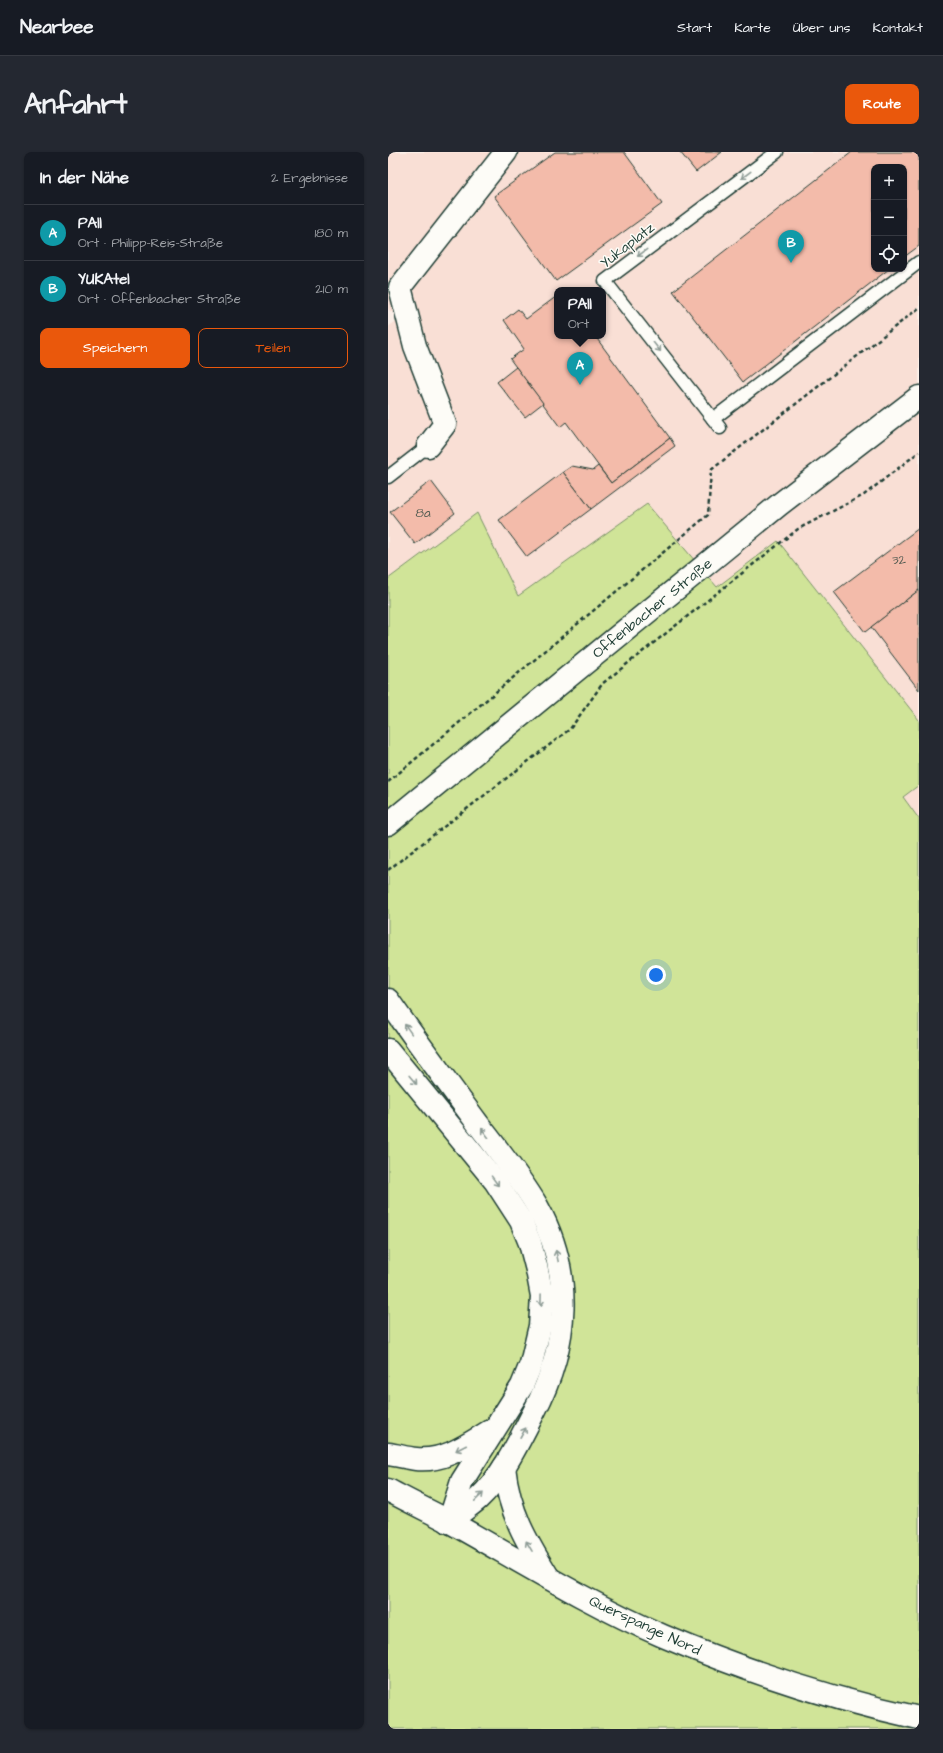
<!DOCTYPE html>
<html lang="de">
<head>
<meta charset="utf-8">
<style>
  body { margin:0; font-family:"Architects Daughter",sans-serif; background:#242831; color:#f1f3f6 }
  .controls { position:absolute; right:12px; top:12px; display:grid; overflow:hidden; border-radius:8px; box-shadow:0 1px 3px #0004 }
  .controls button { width:36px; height:36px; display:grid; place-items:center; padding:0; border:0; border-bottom:1px solid #363941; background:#171b24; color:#f1f3f6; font:20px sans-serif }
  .you { position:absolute; left:268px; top:823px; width:14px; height:14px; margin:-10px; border:3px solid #fff; border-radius:50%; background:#1a73e8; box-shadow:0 0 0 6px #1a73e833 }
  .badge { display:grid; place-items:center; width:26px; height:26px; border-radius:50%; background:#ea580c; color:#fff; font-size:13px; font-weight:700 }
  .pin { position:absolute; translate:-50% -33px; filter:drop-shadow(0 1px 2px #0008) }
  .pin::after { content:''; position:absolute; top:21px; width:14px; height:12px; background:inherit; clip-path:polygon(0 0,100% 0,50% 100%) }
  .popup { position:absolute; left:166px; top:135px; width:52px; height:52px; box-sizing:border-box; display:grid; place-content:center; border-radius:8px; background:#171b24; filter:drop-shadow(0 1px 3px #0005); font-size:13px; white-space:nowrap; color:#9ea1a6 }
  .popup b { font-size:15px; color:#f1f3f6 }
  .popup::after { content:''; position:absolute; left:50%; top:100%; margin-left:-8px; border:8px solid transparent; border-top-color:#171b24 }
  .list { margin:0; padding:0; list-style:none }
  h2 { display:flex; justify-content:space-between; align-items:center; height:52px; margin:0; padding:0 16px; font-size:17px }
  h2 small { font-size:13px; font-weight:400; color:#9ea1a6 }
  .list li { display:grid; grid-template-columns:26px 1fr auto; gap:12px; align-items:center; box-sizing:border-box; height:56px; padding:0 16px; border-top:1px solid #363941 }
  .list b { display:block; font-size:15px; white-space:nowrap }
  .list p { margin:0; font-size:13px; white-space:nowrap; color:#9ea1a6 }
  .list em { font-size:13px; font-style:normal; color:#9ea1a6 }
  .actions { display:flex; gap:8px; padding:12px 16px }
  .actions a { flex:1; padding:9px 0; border:1px solid #ea580c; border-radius:8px; text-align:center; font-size:14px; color:#ea580c }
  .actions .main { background:#ea580c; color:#fff }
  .icon { flex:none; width:22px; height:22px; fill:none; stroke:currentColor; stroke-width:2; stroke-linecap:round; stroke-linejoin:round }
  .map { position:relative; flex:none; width:531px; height:1577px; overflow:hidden; border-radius:8px }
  header { display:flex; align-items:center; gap:24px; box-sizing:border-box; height:56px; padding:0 20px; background:#171b24; border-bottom:1px solid #363941 }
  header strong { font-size:19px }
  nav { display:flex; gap:22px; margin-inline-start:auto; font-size:14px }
  .intro { display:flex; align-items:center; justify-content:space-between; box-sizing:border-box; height:96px; padding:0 24px }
  h1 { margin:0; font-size:28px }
  .button { padding:10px 18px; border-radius:8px; background:#ea580c; color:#fff; font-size:14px; font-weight:700 }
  main { display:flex; gap:24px; padding:0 24px }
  aside { flex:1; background:#171b24; border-radius:8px; box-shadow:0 1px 3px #0004 }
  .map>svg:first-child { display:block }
  .built { fill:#f9dfd5; fill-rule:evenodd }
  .green { fill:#d0e498; stroke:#789066 }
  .building { fill:#f3bbaa; stroke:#1f3d34 }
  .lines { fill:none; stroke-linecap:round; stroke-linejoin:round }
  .service-casing { stroke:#1f3d34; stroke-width:15 }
  .minor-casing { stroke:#1f3d34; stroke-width:25 }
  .tertiary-casing { stroke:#1f3d34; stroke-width:25 }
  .secondary-casing { stroke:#1f3d34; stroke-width:25 }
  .path { stroke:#1f3d34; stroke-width:2.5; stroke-dasharray:4 3; stroke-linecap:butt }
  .service { stroke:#fdfcf7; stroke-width:12 }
  .minor { stroke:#fdfcf7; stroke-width:22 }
  .tertiary { stroke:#fdfcf7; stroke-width:22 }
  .secondary { stroke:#fdfcf7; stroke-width:22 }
  .oneway { stroke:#8e9c96 }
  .labels { text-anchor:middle; stroke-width:3; stroke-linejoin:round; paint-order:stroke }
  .number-label { font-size:13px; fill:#545c52 }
  .street-label { font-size:15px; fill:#1f3d34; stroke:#fdfcf7 }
</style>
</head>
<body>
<header>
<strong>Nearbee</strong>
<nav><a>Start</a><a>Karte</a><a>Über uns</a><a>Kontakt</a></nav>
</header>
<div class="intro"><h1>Anfahrt</h1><a class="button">Route</a></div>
<main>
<aside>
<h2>In der Nähe<small>2 Ergebnisse</small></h2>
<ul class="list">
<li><span class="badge" style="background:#0f9aa8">A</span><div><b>PAll</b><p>Ort · Philipp-Reis-Straße</p></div><em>180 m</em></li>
<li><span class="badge" style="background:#0f9aa8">B</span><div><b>YUKAtel</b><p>Ort · Offenbacher Straße</p></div><em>210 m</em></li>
</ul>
<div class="actions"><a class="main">Speichern</a><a>Teilen</a></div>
</aside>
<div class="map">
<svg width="531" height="1577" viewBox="0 0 531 1577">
  <rect width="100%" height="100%" fill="#fbefe8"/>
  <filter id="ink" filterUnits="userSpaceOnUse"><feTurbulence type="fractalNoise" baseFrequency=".025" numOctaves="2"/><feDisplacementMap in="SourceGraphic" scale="8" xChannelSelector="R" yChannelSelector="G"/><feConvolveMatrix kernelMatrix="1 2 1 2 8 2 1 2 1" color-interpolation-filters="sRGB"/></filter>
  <g filter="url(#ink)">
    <g class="built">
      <path d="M 0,0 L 531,0 L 531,568 L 390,389 L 329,435 L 259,353 L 130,444 L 89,361 L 0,427 L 0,175 L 12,166 L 0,157 ZM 486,15 L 516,15 L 516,117 L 486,117 ZM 169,138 L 215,138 L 215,184 L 169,184 Z"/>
      <polygon points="531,633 531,667 515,645"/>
    </g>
    <polygon class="green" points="259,352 329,435 390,389 531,568 531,633 515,645 531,667 531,1577 0,1577 0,427 89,361 130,444"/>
    <g class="building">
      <polygon points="167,0 236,0 274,52 168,129 106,44"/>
      <polygon points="292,0 334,0 308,20"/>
      <polygon points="464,0 531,0 531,94 516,105 516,15 486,15 486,117 501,117 355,230 285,139"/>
      <polygon points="169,144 169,184 207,184 282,286 223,331 178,270 172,275 122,207 136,197 116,168 130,157 138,167"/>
      <polygon points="128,215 155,251 137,265 109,230"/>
      <polygon points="282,286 287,294 203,357 175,320 184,314 205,318 210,314 223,331"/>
      <polygon points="175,320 203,357 139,405 111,368"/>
      <polygon points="43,329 67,361 27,392 2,360"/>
      <polygon points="531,376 531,438 477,480 446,440"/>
      <polygon points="531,438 531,538 483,475"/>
    </g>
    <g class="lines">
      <defs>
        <g id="service">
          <polyline points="325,267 531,110"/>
          <polyline points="332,276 217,129 389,0"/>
          <polyline points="0,325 40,294"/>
        </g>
        <polyline id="minor" points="40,294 57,272 27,194 12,135 118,0"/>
        <polyline id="tertiary" points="0,672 392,352 531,245"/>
        <g id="secondary">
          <path d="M 0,848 C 29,890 60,931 90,972 C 110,998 132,1025 149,1054 C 186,1121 181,1193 146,1260 C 131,1289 115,1324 90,1347 C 81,1355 70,1362 61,1370"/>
          <polyline points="0,898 107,1029 133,1069 142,1091 149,1118 154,1144 152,1174 143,1212 134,1234 74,1329 61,1370"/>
          <path d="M 0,1302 C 9,1303 18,1306 28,1307 C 56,1310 79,1293 102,1279"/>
          <path d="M 116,1315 C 121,1360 138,1389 161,1426"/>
          <path d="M 0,1338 C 20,1349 41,1359 62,1370 C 132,1409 201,1452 275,1484 C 358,1519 443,1547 531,1566"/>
        </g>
      </defs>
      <use href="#service" class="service-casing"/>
      <use href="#minor" class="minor-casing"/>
      <use href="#tertiary" class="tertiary-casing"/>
      <use href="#secondary" class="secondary-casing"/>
      <g class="path">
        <polyline points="0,630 320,363 323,318 531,156"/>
        <polyline points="0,718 182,577 215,531 410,377 476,343 531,300"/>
      </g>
      <use href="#service" class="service"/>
      <use href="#minor" class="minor"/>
      <use href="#tertiary" class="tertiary"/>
      <use href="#secondary" class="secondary"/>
    </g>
    <defs><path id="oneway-shaft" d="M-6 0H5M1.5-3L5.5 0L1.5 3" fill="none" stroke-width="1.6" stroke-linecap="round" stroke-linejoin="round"/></defs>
    <g class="oneway">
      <use href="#oneway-shaft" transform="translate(358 23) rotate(143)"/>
      <use href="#oneway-shaft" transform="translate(254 101) rotate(143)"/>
      <use href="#oneway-shaft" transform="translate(269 195) rotate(52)"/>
      <use href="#oneway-shaft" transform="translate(20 877) rotate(-125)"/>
      <use href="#oneway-shaft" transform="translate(25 928) rotate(50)"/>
      <use href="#oneway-shaft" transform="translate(97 981) rotate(-127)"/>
      <use href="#oneway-shaft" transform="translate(107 1029) rotate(54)"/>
      <use href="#oneway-shaft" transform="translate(169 1104) rotate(-102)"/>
      <use href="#oneway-shaft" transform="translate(153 1148) rotate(91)"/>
      <use href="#oneway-shaft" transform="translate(135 1281) rotate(-61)"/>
      <use href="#oneway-shaft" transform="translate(73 1296) rotate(153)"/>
      <use href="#oneway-shaft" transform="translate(91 1345) rotate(-44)"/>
      <use href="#oneway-shaft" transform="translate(141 1394) rotate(-120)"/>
    </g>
  </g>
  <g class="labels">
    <g class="number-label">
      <text x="35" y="365">8a</text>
      <text x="511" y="412">32</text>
    </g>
    <g class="street-label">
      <text transform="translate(239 93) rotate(-38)" y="5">Yukaplatz</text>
      <text transform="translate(264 456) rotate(-39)" y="5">Offenbacher Straße</text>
      <text transform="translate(257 1473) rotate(25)" y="5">Querspange Nord</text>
    </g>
  </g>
</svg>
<div class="controls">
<button>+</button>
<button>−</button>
<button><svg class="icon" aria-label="locate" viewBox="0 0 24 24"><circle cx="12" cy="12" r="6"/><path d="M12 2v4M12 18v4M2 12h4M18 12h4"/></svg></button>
</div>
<div class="you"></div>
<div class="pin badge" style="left:192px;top:233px;background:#0f9aa8">A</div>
<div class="popup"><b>PAll</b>Ort</div>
<div class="pin badge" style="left:403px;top:111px;background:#0f9aa8">B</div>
</div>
</main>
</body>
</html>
